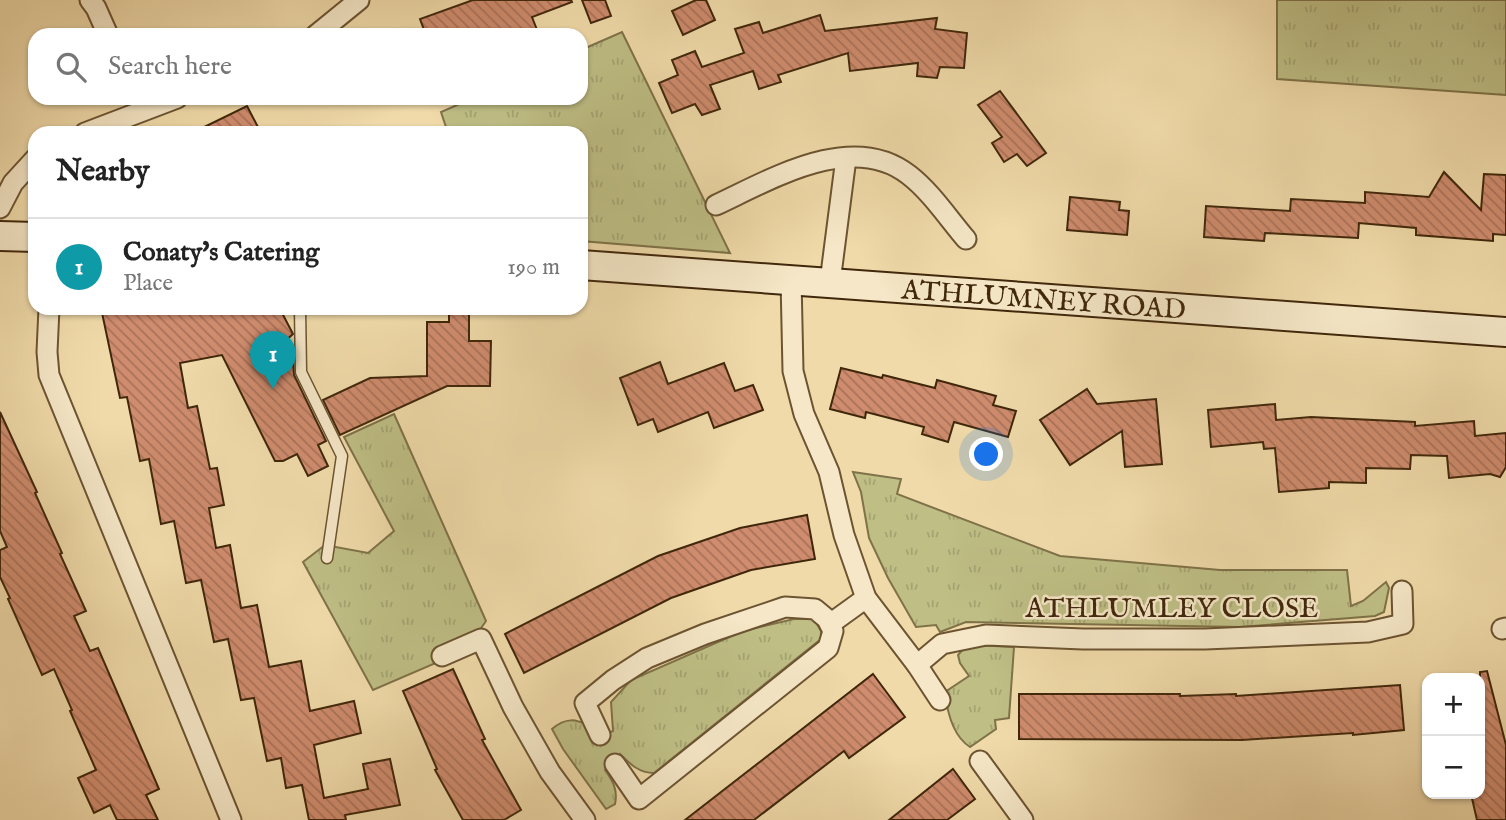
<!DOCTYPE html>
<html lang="en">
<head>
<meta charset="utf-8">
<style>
  body { margin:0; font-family:"IM FELL English",serif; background:#f2f2f2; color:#222 }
  .controls { position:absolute; right:21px; bottom:21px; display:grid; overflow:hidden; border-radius:14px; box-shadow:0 2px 5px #0004 }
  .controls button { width:63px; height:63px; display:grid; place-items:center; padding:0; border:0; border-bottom:2px solid #e0e0e0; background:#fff; color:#222; font:35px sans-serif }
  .you { position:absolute; left:987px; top:455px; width:24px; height:24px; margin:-18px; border:5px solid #fff; border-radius:50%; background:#1a73e8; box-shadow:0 0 0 10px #1a73e833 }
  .badge { display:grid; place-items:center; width:46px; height:46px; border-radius:50%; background:#ea580c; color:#fff; font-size:23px; font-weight:700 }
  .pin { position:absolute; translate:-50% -58px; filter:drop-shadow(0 2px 4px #0008) }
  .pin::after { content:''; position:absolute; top:37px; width:24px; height:21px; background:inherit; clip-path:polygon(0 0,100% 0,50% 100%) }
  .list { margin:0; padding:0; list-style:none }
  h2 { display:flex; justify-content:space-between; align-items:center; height:91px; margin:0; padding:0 28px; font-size:30px }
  h2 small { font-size:23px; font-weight:400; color:#767676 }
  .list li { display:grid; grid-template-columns:46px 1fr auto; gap:21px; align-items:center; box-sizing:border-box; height:98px; padding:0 28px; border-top:2px solid #e0e0e0 }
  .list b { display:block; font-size:26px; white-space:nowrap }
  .list p { margin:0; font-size:23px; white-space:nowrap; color:#767676 }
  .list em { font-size:23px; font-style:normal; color:#767676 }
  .icon { flex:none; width:38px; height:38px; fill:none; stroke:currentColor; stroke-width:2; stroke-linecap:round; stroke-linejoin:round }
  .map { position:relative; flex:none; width:1506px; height:820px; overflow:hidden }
  .search { position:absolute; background:#fff; box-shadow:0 2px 5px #0004; left:28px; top:28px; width:560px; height:77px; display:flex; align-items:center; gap:18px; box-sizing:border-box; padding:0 24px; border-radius:21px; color:#767676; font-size:26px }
  .panel { position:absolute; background:#fff; box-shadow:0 2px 5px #0004; left:28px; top:126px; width:560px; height:189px; border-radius:21px }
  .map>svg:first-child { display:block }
  .grass { fill:url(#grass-tufts); stroke:#7f7248; stroke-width:2 }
  .building { fill:url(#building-back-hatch); stroke:#40270b; stroke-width:2 }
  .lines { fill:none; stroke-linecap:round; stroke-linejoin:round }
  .service-casing { stroke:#6c5432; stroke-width:13 }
  .minor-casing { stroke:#6c5432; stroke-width:23 }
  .secondary-casing { stroke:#40270b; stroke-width:32 }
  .service { stroke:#f5e7c7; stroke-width:10 }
  .minor { stroke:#f5e7c7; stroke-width:19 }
  .secondary { stroke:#f5e7c7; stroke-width:28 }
  .labels { text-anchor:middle; stroke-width:5; stroke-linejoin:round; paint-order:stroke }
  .street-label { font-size:28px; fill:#40270b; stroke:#f5e7c7 }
</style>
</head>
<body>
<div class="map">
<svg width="1506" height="820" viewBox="0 0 1506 820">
  <defs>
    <pattern id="grass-tufts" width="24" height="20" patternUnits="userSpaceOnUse" patternTransform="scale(1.75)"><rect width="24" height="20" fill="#bebe85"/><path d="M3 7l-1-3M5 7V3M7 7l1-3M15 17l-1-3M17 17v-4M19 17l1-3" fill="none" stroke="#a4a372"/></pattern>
    <pattern id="building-back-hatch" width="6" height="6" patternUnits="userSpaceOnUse" patternTransform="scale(1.75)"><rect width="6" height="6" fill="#cf8c6e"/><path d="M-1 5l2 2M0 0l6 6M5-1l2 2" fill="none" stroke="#a97259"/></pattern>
  </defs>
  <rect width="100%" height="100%" fill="#f0daa9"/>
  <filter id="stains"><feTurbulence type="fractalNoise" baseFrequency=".00286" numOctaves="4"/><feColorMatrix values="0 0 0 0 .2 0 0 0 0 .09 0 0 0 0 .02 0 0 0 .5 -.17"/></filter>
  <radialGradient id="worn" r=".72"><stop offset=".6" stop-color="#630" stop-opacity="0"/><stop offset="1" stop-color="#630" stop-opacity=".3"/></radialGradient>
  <g class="grass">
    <polygon points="1277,0 1506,0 1506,95 1277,79"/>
    <polygon points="622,32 730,253 581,241 581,133 448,133 441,112 473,98 581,98 581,50"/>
    <polygon points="394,414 486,621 466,650 373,690 303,562 325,545 368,553 394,531 344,437"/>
    <polygon points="853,472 901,479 897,494 1060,556 1220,570 1347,570 1351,606 1363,601 1386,582 1389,588 1384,612 1375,616 1240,627 966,622 940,632 936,625 916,627 888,578 869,538 861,492"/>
    <path d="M 794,619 L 814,619 L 821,631 L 821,639 L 654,773 C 639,773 630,764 620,754 L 605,770 C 613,781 618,790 615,804 L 606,809 L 563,749 L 552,729 C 566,717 575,719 591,726 L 596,738 L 613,731 L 611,702 L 631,680 L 743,631 Z"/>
    <path d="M 974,645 L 1014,647 L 1009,718 L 995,720 L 996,729 L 970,747 C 953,736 947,711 945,692 L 969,676 L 960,663 L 958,655 L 964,648 Z"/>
  </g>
  <g class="building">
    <polygon points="473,0 571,0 572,2 532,17 539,35 426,35 420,19"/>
    <polygon points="582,0 605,0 611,16 591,23"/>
    <polygon points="696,0 706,0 715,20 683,35 672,11"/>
    <polygon points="820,15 825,31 937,18 935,29 967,33 964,68 940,67 937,78 917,76 918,63 850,71 848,53 778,75 781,82 759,89 753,71 710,85 720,109 702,115 695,104 672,113 659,83 678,75 672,60 695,51 702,67 744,53 735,29 759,22 763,33"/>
    <polygon points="1000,91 1046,153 1027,166 1017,154 1004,162 992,143 1002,137 978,105"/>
    <polygon points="247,106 261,133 192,133"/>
    <polygon points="1444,172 1481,210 1484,174 1506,175 1506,235 1493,234 1493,241 1416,235 1416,228 1359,223 1358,238 1265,233 1264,241 1204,237 1206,206 1290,211 1291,199 1365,203 1365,192 1429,197"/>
    <polygon points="1070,197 1120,202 1119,210 1129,211 1127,235 1067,230"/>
    <polygon points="101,308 280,309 293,334 284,342 293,361 294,375 326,441 318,445 328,466 308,476 297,454 283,461 275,461 222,355 180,363 188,408 197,406 210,469 217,468 224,505 209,508 216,548 230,545 241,608 257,605 269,667 301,661 310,711 354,701 361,733 314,745 324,798 368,789 363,764 390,759 400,805 345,815 346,820 309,820 302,785 286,788 281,758 267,761 254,698 241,700 228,639 214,642 201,580 186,583 174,521 161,524 149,459 140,461 127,397 120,398"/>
    <polygon points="449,308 469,308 469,341 491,341 490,386 447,386 340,435 323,400 370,378 427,376 427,322 449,322"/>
    <polygon points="660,362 668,384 724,363 735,391 753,385 763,410 714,428 708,412 658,432 653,419 638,425 620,378"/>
    <polygon points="841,368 882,378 883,375 935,388 937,380 996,396 993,405 1016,411 1008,437 954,422 948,442 922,434 924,427 866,412 865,418 830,409"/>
    <polygon points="1087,389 1097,404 1156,399 1162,464 1125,467 1122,431 1070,465 1040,420"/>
    <polygon points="1275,404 1276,420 1311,417 1415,422 1415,426 1474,421 1475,436 1506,433 1506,467 1500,477 1490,474 1449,478 1447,456 1411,455 1410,469 1366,468 1366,483 1329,482 1329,488 1279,492 1275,448 1264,449 1263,442 1211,447 1208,410"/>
    <polygon points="0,412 37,492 35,493 62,553 60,554 86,611 74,616 90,651 98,648 159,789 146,795 158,820 117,820 110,805 94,813 78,778 96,770 70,711 72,710 54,669 42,675 8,599 10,598 0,577 0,550 7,547 0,531"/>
    <polygon points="807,515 815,559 751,570 671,598 524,673 505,634 658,556 740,528"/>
    <polygon points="453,669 485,739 482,740 521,810 504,820 463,820 435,770 437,769 403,691"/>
    <polygon points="1487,671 1506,745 1506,820 1477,820 1471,794 1480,794 1480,672"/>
    <polygon points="873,674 905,717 849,758 844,751 754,820 685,820"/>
    <polygon points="1400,685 1404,730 1353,735 1353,733 1242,740 1019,739 1019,694 1180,694 1180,696 1236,694 1236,696"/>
    <polygon points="953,769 975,799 947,820 889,820"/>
  </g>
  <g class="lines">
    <defs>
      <polyline id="service" points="300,308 301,372 342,456 327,558"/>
      <g id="minor">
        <polyline points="90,0 96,8 108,35"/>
        <polyline points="316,35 359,0"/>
        <polyline points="85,133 177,98"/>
        <path d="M 716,205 C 770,180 852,130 909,175 C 931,192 948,218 966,239"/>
        <polyline points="0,208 13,183 35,159"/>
        <polyline points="791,279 793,371 804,414 829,472 844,535 866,598 917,665 940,700"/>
        <polyline points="830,282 846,158"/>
        <polyline points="49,308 47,352 49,375 231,820"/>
        <polyline points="830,624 866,598"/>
        <polyline points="1502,629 1506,628"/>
        <polyline points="442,656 481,639 513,707 550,772 585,820"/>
        <polyline points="917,665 942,644 986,635 1083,639 1205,639 1368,632 1403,624 1402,591"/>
        <polyline points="600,735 585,703 613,680 647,658 705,634 785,607 815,609 827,619 833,631 828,648 639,799 615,764"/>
        <polyline points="980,761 1023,820"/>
      </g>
      <g id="secondary">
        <polyline points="0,236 35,237"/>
        <path id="s1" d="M 581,265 L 1506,332"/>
      </g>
    </defs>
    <use href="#service" class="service-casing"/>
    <use href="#minor" class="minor-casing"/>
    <use href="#secondary" class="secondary-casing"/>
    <use href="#service" class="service"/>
    <use href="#minor" class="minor"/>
    <use href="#secondary" class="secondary"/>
  </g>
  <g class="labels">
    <g class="street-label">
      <text dy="10" stroke="none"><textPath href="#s1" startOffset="464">ATHLUMNEY ROAD</textPath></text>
      <text x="1172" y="617">ATHLUMLEY CLOSE</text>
    </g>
  </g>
  <rect width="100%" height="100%" filter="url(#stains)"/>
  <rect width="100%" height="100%" fill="url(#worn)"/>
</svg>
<div class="controls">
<button>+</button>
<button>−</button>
</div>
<div class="you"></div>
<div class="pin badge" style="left:273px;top:389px;background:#0f9aa8">1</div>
<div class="search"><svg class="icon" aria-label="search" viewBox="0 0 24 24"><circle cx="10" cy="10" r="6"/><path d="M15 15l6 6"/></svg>Search here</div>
<section class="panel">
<h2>Nearby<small></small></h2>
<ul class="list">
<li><span class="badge" style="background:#0f9aa8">1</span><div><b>Conaty's Catering</b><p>Place</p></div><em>190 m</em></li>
</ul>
</section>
</div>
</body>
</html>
